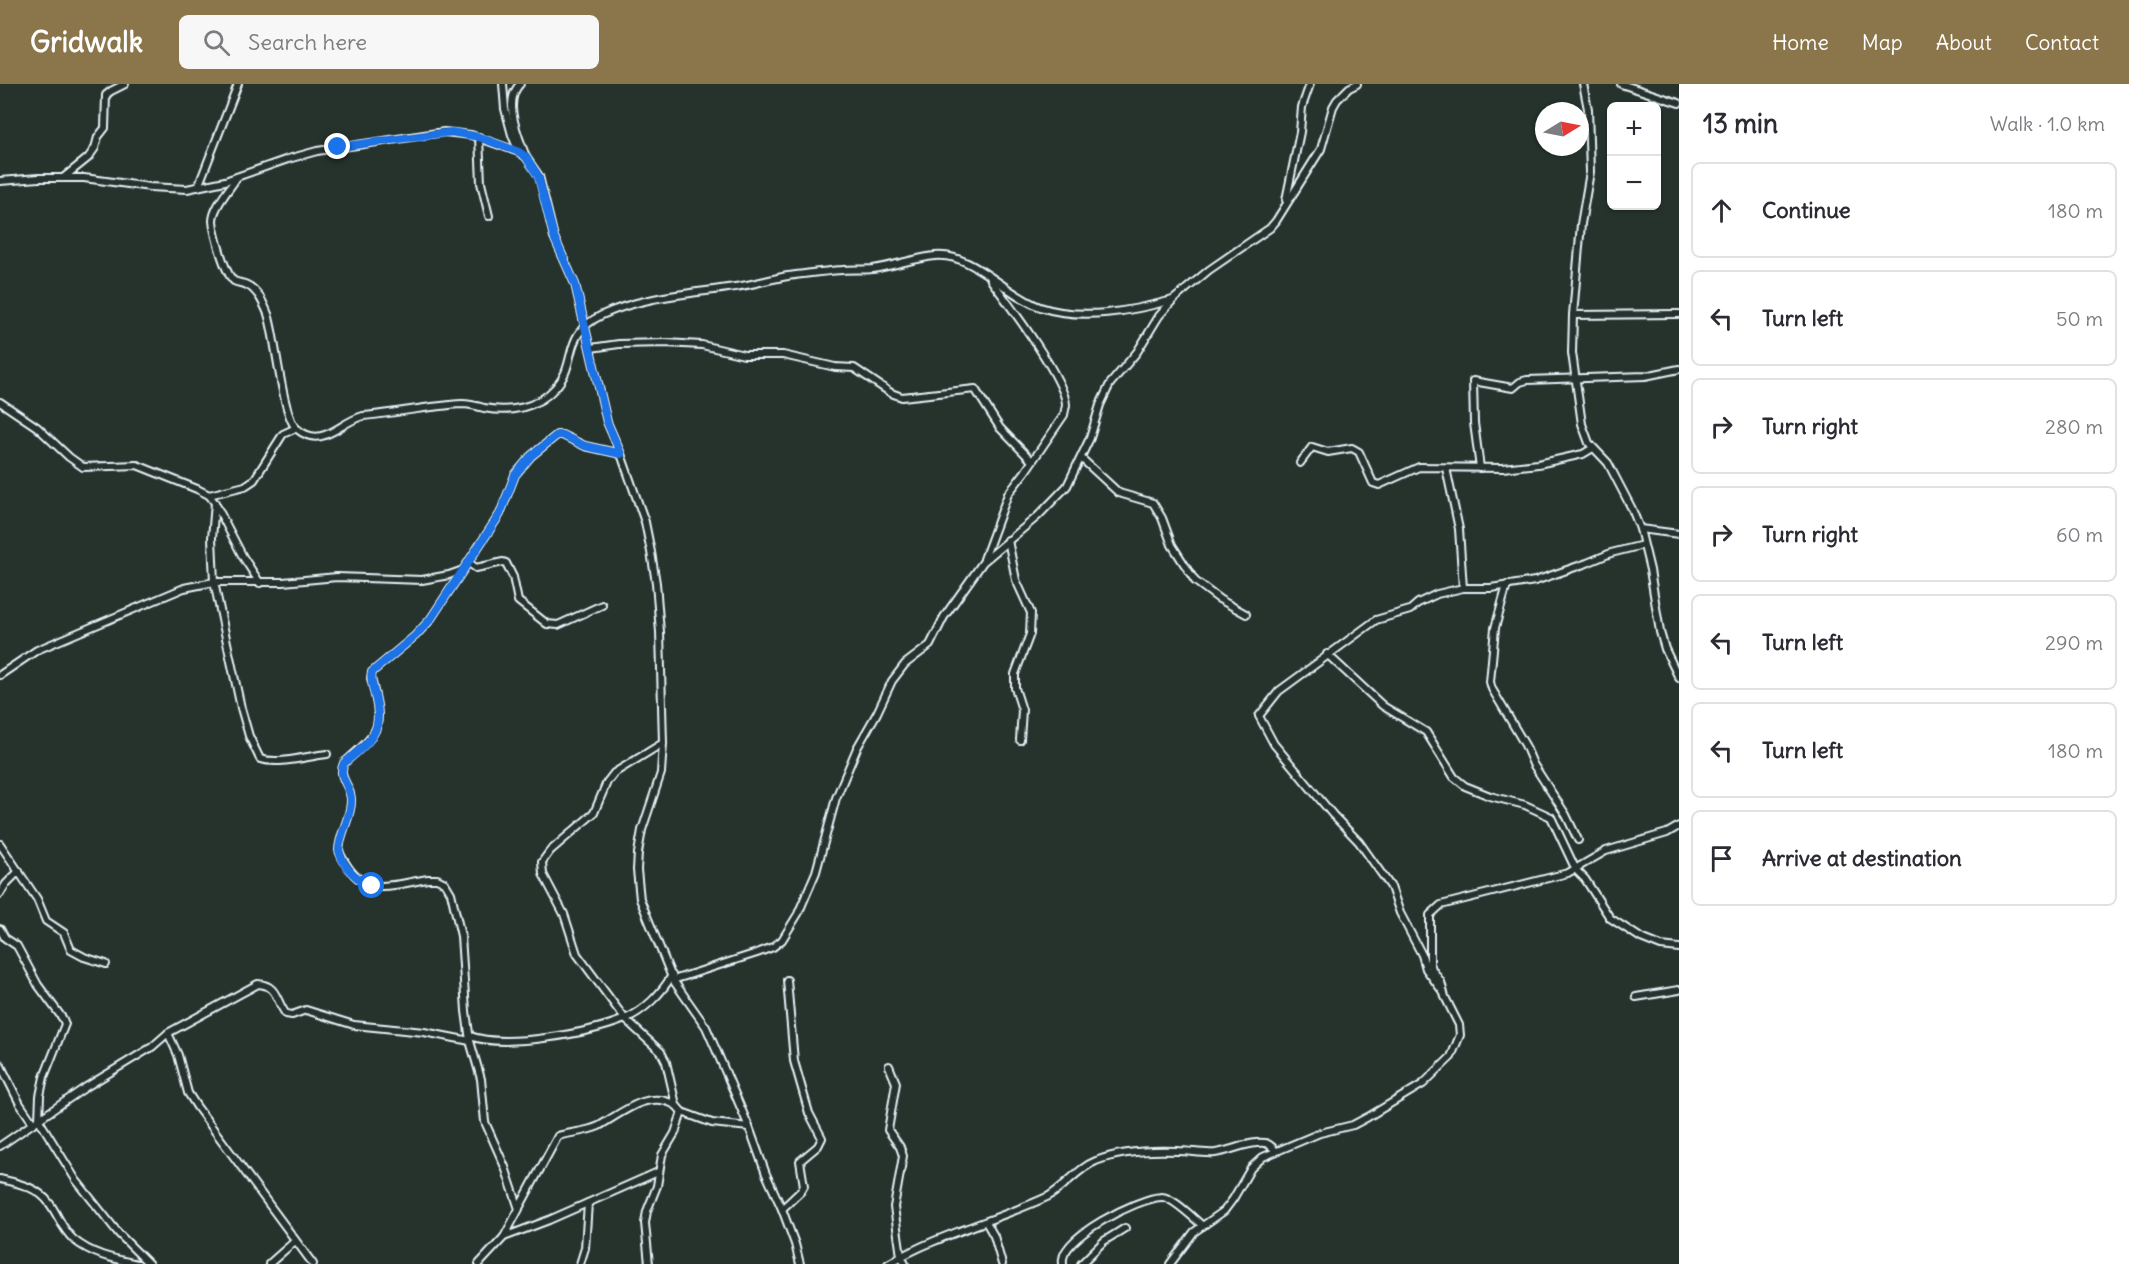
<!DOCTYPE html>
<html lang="en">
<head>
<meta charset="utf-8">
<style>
  body { margin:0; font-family:Delius,sans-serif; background:#f7f7f7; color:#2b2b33 }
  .controls { position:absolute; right:18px; top:18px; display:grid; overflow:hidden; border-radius:9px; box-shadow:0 2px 4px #0004 }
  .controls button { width:54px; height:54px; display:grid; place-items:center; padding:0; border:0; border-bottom:2px solid #e1e1e2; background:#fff; color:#2b2b33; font:30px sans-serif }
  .compass { position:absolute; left:1535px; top:18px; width:54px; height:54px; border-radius:50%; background:#fff; box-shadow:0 2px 4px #0004; rotate:80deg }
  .stop { position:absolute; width:18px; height:18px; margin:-14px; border:4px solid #1a73e8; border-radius:50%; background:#fff }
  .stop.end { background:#1a73e8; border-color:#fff; box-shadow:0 2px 6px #0008 }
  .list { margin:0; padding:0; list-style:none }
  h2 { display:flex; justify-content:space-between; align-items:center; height:78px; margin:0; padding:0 24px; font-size:26px }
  h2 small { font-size:20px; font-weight:400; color:#7c7c81 }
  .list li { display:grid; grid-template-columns:39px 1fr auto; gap:18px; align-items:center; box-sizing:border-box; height:96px; margin:0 12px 12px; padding:0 12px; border:2px solid #e1e1e2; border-radius:9px }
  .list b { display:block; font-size:22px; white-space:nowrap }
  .list em { font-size:20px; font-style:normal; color:#7c7c81 }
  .icon { flex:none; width:33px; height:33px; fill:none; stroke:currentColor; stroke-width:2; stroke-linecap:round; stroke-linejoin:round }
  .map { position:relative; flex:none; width:1679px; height:1180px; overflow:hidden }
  header { display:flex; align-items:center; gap:36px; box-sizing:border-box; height:84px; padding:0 30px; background:#8a764a; color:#fff }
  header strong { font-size:28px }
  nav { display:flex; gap:33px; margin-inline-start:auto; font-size:21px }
  .search { width:420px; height:54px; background:#f7f7f7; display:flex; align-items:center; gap:15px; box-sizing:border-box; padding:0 21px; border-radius:9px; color:#7c7c81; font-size:22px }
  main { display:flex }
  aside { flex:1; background:#fff }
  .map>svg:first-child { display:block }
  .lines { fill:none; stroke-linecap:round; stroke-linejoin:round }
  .street-casing { stroke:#e8f1f8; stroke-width:10 }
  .street { stroke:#26332d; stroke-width:6 }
  .route { stroke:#1a73e8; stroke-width:8 }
</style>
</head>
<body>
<header>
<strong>Gridwalk</strong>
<div class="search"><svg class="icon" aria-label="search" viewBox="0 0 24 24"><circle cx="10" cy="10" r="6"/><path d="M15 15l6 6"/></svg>Search here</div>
<nav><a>Home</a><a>Map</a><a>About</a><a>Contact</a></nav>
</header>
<main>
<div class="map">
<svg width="1679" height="1180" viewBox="0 0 1679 1180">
  <rect width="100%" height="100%" fill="#26332d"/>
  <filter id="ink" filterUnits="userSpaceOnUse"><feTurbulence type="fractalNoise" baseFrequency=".0167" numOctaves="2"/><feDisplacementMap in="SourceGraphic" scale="12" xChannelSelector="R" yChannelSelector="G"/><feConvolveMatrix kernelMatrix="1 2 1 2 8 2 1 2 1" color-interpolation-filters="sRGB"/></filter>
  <g filter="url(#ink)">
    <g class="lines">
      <defs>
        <g id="street">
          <polyline points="503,0 505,25 512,51 519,68 526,73 539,92 554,153 575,200 607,338 621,370 645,438 651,468 656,499 660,548 663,659 661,689 642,746 638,769 637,786 640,815 673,896 706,943 717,968 749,1043 766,1090 782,1125 795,1160 800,1180"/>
          <path d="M 520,0 C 502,18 519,53 526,73"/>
          <polyline points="1583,0 1588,25 1590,88 1581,140 1573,231 1572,269 1582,340 1589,359 1608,379 1632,425 1640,445 1650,486 1660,548 1665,565 1679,594"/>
          <polyline points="1621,0 1679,19"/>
          <polyline points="479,53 481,99 489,132"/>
          <path d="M 237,93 C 230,105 213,123 213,137 C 214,149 225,190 234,197 C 238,199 243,199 247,201 C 258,206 264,220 268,230 C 276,253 282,333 297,345 C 323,366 339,338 363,332 C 396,329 429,322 462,320 C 470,320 477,322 484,324 C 510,329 537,324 555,304 C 579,279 560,251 602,231 C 643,212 690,210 735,203 C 752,201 770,195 788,192 C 805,190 824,187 842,186 C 852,185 863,186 873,185 C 894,182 915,174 935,172 C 972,168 1006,211 1040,223 C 1082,237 1132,227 1173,216"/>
          <polyline points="63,94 88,74 95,64 98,53 105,44 106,11 111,7 125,0"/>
          <polyline points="0,97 39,94 84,94 150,103 187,105 225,97 288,75 317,67 444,48 471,51 519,68"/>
          <polyline points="198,103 238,0"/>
          <polyline points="1286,116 1300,48 1302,23 1310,0"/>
          <polyline points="1573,231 1679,230"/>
          <polyline points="591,264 619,260 665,259 702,261 744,271 783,271 835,283 854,284 891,309 902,313 975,305 1000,344 1032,377"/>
          <polyline points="0,318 37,343 69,373 83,383 137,381 197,405 209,411 215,419 243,473 260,499"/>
          <polyline points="1081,374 1119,409 1153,419 1162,434 1172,461 1195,497 1219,515 1246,530"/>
          <polyline points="1300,379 1312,363 1328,368 1352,364 1359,368 1373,399 1379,401 1419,383 1503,384 1538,380 1583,370 1593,364"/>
          <polyline points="1446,384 1459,445 1463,504"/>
          <polyline points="1480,384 1474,339 1473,297 1513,304 1520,298 1527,296 1645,292 1679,285"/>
          <polyline points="209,411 245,402 254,396 283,350 296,344"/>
          <path d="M 215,419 L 212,454 L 214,498 L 241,624 L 249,652 L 260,675 C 280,681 307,672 327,670"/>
          <polyline points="1640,445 1679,450"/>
          <polyline points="1008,456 1016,496 1031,529 1030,550 1015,590 1015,604 1022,626 1020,656"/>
          <path d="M 984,475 L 1008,410 L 1025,388 L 1064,331 C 1064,330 1066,322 1066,321 C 1066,296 1008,219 991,196"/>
          <polyline points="469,479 476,484 503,478 506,479 513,493 518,517 547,540 558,541 602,521"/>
          <polyline points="1507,501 1495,544 1490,598 1492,605 1525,661 1533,680 1566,731 1578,756"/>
          <polyline points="1327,570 1383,622 1426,648 1454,693 1465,702 1490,712 1525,721 1551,733 1576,786 1585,795 1610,834 1641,854 1661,862 1679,864"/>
          <polyline points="0,591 37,566 184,504 214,498 283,498 337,493 422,496 449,491 463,486"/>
          <polyline points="663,659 614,689 607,698 594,729 550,767 542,778 543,790 564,830 577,870 625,935 661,968 666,978 676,1021 682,1028 712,1039 749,1043"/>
          <polyline points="0,760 37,815 46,837 64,849 71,866 84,873 106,880"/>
          <polyline points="0,810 6,800 19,787"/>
          <polyline points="0,845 5,854 17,862 38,901 63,935 65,940 44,993 40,1012 39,1036 76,1096 119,1150 149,1180"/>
          <polyline points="673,896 757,869 773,863 782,856 798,830 816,788 836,714 857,664 877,629 892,597 905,580 930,561 944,533 983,478 1038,432 1067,402 1090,354 1100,321 1110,300 1137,268 1159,232 1173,216 1209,186 1270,144 1276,137 1321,65 1333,23 1337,16 1349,4 1357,0"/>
          <polyline points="1443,908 1426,885 1422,871 1400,829 1391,803 1381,789 1359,758 1333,731 1274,660 1259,632 1279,607 1376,536 1410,526 1418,519 1437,510 1463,504 1491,504 1535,497 1587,479 1611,469 1643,461"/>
          <polyline points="1636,913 1679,906"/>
          <polyline points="168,949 178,971 188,1009 197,1023 313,1180"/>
          <path d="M 470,952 C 505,965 590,949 625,935 C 644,927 662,909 672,891"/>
          <polyline points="0,980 20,1020 33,1039"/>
          <polyline points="889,982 896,999 888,1046 900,1063 903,1072 894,1123 901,1172 905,1180"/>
          <path d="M 0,1062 L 86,1003 L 152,963 L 168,949 L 258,900 C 278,901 276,918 286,930 L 292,931 L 306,926 L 354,941 L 424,948 L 470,957"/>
          <path d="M 0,1095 C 18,1099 38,1103 50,1120 C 58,1131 62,1145 73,1155 C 92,1171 114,1175 138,1180"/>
          <path d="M 519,1124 L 558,1052 C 571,1048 586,1048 599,1042 C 622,1029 648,1005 675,1021"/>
          <polyline points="782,1125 801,1107 804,1102 800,1077 818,1062 822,1054 809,1029 794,977 787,896"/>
          <polyline points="986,1138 994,1152 1002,1180"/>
          <polyline points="504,1153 549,1136 658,1088"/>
          <polyline points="269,1180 295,1157"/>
          <path d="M 479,1180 L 504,1153 L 519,1125 L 505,1083 L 485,1038 L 481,995 L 470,957 L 466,927 L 461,852 L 451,809 L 445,799 L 437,795 L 428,795 C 400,799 370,812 351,787 C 346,780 341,774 339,766 C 340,748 352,732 351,715 C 350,700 337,694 344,679 C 383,645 383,644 371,594 L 372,588 L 415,552 L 430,536 L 500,430 L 515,391 L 531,372 L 557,351 L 562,351 L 585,362 L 621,370"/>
          <polyline points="580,1180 585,1164 588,1119"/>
          <polyline points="649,1180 645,1139 647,1127 657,1102 662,1071 675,1049 682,1028"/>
          <path d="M 888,1180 C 938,1150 996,1137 1049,1112 C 1066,1102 1078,1084 1096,1077 C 1120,1067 1153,1066 1178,1067 C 1190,1067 1203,1070 1215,1069 C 1232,1067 1248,1057 1265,1059 C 1270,1060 1272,1063 1276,1067"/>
          <path d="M 1063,1180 C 1057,1154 1139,1114 1161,1113 C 1172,1112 1194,1135 1203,1142"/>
          <polyline points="1081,1180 1104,1157 1125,1144"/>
          <polyline points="1170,1180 1194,1148 1224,1127 1233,1115 1251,1084 1263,1073 1320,1049 1353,1041 1368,1033 1423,1000 1451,973 1460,951 1459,941 1445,913 1441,898 1432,885 1430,879 1430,831 1441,821 1568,789 1606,767 1667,749 1679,742"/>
        </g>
      </defs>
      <use href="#street" class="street-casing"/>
      <use href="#street" class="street"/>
    </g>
  </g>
  <g class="lines" filter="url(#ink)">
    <path class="route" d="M 338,63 L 452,48 L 479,53 L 519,68 L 526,73 L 538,92 L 554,153 L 575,200 L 607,338 L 621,370 L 585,362 L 562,351 L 557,351 L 531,372 L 515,391 L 500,430 L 430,536 L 415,552 L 372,588 C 370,598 374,607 376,616 C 384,650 367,660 344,679 C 337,694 350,700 351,715 C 352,732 340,748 339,766 C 342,782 357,797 372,802"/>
  </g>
</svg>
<div class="controls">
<button>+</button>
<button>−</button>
</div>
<svg class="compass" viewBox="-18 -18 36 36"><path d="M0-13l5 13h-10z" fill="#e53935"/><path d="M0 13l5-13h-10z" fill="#7c7c81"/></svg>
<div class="stop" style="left:372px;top:802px"></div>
<div class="stop end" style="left:338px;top:63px"></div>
</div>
<aside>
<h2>13 min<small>Walk · 1.0 km</small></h2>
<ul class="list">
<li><svg class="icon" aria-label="ahead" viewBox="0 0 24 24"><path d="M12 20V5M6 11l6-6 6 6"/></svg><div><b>Continue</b></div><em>180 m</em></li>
<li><svg class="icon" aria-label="left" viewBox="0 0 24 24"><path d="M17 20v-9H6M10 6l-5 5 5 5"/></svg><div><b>Turn left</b></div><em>50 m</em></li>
<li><svg class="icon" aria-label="right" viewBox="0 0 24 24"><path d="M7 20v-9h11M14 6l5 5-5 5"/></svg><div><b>Turn right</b></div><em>280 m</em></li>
<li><svg class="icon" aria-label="right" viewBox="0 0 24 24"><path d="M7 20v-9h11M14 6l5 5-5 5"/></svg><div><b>Turn right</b></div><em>60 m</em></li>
<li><svg class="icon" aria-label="left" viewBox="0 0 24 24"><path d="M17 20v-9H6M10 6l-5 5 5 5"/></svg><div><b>Turn left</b></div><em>290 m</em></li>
<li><svg class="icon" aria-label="left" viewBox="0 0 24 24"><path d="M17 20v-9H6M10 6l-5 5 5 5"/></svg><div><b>Turn left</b></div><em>180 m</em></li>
<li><svg class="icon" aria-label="arrive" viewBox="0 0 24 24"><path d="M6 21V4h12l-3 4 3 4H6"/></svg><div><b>Arrive at destination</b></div></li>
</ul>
</aside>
</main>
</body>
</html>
